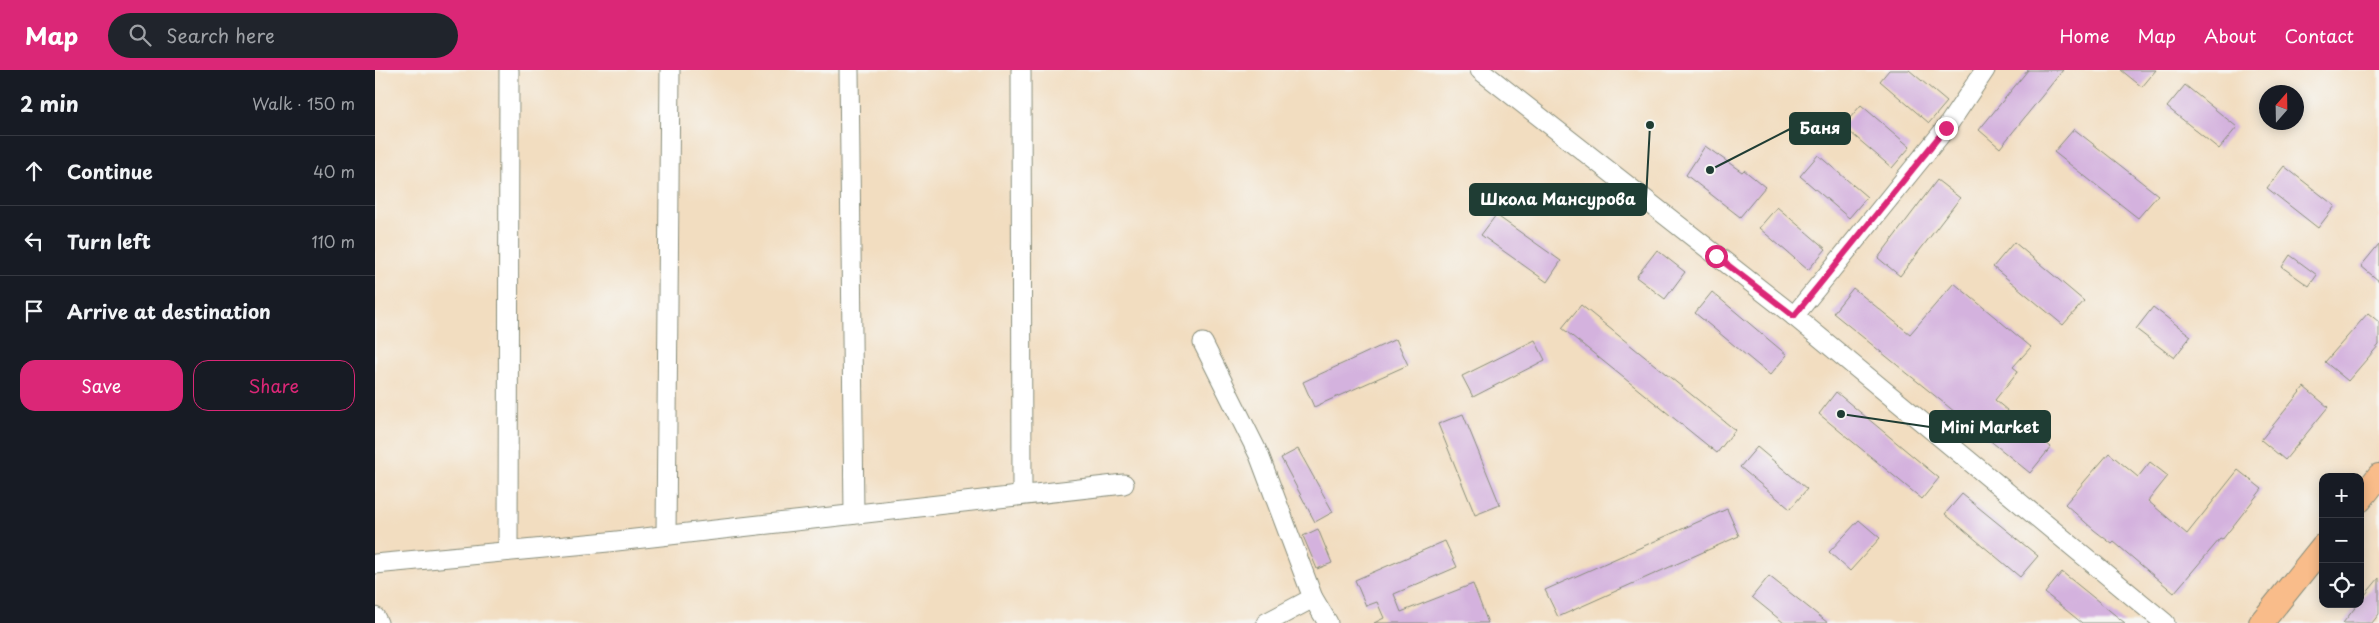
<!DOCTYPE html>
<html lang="en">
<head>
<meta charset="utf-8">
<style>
  body { margin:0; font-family:"Playpen Sans",sans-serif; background:#20242c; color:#f1f3f6 }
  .controls { position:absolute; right:15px; bottom:15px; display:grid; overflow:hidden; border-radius:10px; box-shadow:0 2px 12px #0003 }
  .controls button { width:45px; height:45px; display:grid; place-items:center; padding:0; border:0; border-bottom:1px solid #363941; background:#171b24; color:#f1f3f6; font:25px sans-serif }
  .compass { position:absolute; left:1884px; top:15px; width:45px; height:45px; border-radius:50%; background:#171b24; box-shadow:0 2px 12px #0003; rotate:20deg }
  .stop { position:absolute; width:15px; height:15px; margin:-11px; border:4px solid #db2777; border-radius:50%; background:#fff }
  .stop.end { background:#db2777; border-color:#fff; box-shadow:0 1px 5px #0008 }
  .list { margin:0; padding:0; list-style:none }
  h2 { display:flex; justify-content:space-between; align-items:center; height:65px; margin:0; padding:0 20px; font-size:21px }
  h2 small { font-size:16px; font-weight:400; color:#9ea1a6 }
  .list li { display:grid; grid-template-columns:32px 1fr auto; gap:15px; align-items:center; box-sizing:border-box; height:70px; padding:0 20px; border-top:1px solid #363941 }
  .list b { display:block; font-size:19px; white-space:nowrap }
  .list em { font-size:16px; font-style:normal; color:#9ea1a6 }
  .actions { display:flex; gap:10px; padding:15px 20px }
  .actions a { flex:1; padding:11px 0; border:1px solid #db2777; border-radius:15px; text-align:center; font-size:18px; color:#db2777 }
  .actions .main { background:#db2777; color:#fff }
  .icon { flex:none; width:28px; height:28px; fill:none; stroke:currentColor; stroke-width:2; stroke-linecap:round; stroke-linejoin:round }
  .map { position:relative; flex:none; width:2004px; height:553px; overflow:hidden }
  header { display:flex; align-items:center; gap:30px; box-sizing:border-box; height:70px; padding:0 25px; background:#db2777; color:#fff }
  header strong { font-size:24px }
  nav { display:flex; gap:28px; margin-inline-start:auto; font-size:18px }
  .search { width:350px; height:45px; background:#20242c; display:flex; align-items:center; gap:12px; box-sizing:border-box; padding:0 18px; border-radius:28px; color:#9ea1a6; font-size:19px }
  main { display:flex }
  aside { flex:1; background:#171b24 }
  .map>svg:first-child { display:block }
  .building { fill:#d4b2de }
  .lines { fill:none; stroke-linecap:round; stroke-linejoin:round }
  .minor-casing { stroke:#888d7a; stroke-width:21 }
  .major-casing { stroke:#888d7a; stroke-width:26 }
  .minor { stroke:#fff; stroke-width:19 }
  .major { stroke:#f9bc8a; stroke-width:24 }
  .route { stroke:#db2777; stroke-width:6 }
  .leader { fill:none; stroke:#1f3d34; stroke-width:2 }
  .callout-dot { fill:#1f3d34; stroke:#f6f6f2; stroke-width:2 }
  .callout { fill:#1f3d34; stroke:#1f3d34; stroke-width:2 }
  .callout-label { font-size:16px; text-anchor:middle; font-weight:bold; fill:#fff }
</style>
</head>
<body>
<header>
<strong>Map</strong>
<div class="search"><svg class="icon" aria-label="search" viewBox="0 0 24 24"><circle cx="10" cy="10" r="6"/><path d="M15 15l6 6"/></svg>Search here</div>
<nav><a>Home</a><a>Map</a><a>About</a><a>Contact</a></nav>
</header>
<main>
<aside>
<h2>2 min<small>Walk · 150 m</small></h2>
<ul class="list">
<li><svg class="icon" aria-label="ahead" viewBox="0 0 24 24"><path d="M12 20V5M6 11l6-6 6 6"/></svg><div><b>Continue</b></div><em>40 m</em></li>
<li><svg class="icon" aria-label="left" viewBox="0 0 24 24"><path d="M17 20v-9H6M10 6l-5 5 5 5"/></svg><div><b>Turn left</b></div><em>110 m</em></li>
<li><svg class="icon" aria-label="arrive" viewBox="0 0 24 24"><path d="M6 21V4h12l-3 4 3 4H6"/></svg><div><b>Arrive at destination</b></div></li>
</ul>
<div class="actions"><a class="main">Save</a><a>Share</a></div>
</aside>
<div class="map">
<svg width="2004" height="553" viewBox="0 0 2004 553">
  <rect width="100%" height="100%" fill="#f6f6f2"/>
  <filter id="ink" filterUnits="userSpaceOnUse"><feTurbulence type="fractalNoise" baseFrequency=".02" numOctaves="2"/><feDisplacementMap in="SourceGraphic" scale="10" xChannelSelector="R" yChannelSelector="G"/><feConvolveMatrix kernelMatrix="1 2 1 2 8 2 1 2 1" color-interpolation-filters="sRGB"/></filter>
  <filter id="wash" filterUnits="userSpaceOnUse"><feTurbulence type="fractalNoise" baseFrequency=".0096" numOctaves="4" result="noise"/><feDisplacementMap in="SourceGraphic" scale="20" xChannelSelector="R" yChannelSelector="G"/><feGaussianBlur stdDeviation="1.12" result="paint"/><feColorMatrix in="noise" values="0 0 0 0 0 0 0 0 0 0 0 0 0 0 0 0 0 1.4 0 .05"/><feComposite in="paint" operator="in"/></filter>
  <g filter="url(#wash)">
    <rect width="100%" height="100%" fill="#f2ddc0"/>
    <g id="blocks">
      <g class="building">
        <polygon points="1514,0 1534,0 1572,32 1554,53 1505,11"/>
        <polygon points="1653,0 1688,0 1625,78 1604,60"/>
        <polygon points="1746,0 1781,0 1767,17"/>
        <polygon points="1810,15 1862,57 1844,79 1792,37"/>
        <polygon points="1486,35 1535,77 1517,98 1468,56"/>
        <polygon points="1699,59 1783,125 1763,148 1679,82"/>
        <polygon points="1330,76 1367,102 1369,100 1390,117 1365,147 1311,105"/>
        <polygon points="1443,85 1492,127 1474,148 1425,106"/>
        <polygon points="1909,96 1960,136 1943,158 1892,118"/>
        <polygon points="1562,110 1585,128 1525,206 1503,188"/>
        <polygon points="1402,137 1451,179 1433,200 1384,158"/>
        <polygon points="1121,145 1186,191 1172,212 1106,165"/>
        <polygon points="1639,172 1709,231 1688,255 1618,197"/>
        <polygon points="2004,174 2004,211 1986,196"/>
        <polygon points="1282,180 1310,202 1290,229 1261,207"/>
        <polygon points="1915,185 1942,205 1934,216 1907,197"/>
        <polygon points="1579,213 1656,277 1638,297 1643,301 1620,330 1676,377 1655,403 1458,243 1478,218 1535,264"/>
        <polygon points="1337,222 1412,285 1395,305 1320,243"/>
        <polygon points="1206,235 1360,360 1342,383 1187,258"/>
        <polygon points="1778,237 1816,266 1799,288 1761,259"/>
        <polygon points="1993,243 2004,252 2004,275 1973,311 1950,292"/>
        <polygon points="1021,269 1033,295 939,337 928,312"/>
        <polygon points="1160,270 1170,290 1098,327 1087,306"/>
        <polygon points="1929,317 1953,337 1910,390 1886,370"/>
        <polygon points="1461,322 1564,408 1547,429 1444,344"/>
        <polygon points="1088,344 1125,435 1100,445 1063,354"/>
        <polygon points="1382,377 1432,419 1415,439 1365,397"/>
        <polygon points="923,379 958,442 940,452 906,388"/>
        <polygon points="1734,383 1763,407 1775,392 1793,406 1773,431 1812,464 1863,400 1887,419 1847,470 1845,469 1799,523 1739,472 1737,474 1719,460 1690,434"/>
        <polygon points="1587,424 1663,486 1645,507 1570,444"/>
        <polygon points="1352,439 1364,466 1183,547 1170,520"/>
        <polygon points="1484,450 1505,468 1475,501 1454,482"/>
        <polygon points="943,459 957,493 942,499 928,466"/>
        <polygon points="1070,471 1082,497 1019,524 1026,542 1098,514 1113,553 999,553 1009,548 1002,532 991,536 980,510"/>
        <polygon points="1687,502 1750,553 1707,553 1670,523"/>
        <polygon points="1394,506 1453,553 1409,553 1377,527"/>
        <polygon points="2004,508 2004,544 1997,553 1968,553 1983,534 1985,534 1985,531"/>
      </g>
    </g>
  </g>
  <g filter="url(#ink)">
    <use href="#blocks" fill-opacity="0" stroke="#888d7a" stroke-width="1"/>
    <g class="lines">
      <defs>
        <g id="minor">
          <polyline points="474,0 479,444"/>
          <polyline points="646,0 647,425"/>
          <polyline points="1105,0 1419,246 1790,553"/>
          <polyline points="1419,246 1571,58 1610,0"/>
          <polyline points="828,273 884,385 938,528 953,553"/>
          <polyline points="291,465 295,0"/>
          <polyline points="133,481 134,0"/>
          <polyline points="0,494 233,472 749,414"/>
          <polyline points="0,547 3,553"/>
          <polyline points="891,553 938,528"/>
        </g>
        <g id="major">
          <polyline points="1985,430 2004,406"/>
          <polyline points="1886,553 1948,476"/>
        </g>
      </defs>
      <use href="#minor" class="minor-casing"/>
      <use href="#major" class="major-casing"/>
      <use href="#minor" class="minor"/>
      <use href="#major" class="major"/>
    </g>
  </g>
  <g class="lines" filter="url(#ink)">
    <polyline class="route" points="1341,186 1419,246 1571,58"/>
  </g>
  <path class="leader" d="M1335 100L1415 59M1275 55L1271 129M1466 344L1555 357"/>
  <g class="callout-dot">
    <circle cx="1335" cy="100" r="5"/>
    <circle cx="1275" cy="55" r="5"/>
    <circle cx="1466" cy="344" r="5"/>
  </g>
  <g class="callout">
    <rect x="1415" y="43" width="60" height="31" rx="5"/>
    <rect x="1095" y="114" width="176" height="31" rx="5"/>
    <rect x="1555" y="341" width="120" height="31" rx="5"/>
  </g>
  <g class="callout-label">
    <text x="1445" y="64">Баня</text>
    <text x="1183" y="135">Школа Мансурова</text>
    <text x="1615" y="363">Mini Market</text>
  </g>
</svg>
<div class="controls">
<button>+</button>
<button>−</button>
<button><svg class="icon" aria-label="locate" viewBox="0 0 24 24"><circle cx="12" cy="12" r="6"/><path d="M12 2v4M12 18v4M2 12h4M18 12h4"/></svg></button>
</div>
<svg class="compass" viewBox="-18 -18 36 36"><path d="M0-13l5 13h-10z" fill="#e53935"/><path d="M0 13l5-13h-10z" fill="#9ea1a6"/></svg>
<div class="stop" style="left:1341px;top:186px"></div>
<div class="stop end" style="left:1571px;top:58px"></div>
</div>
</main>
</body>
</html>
